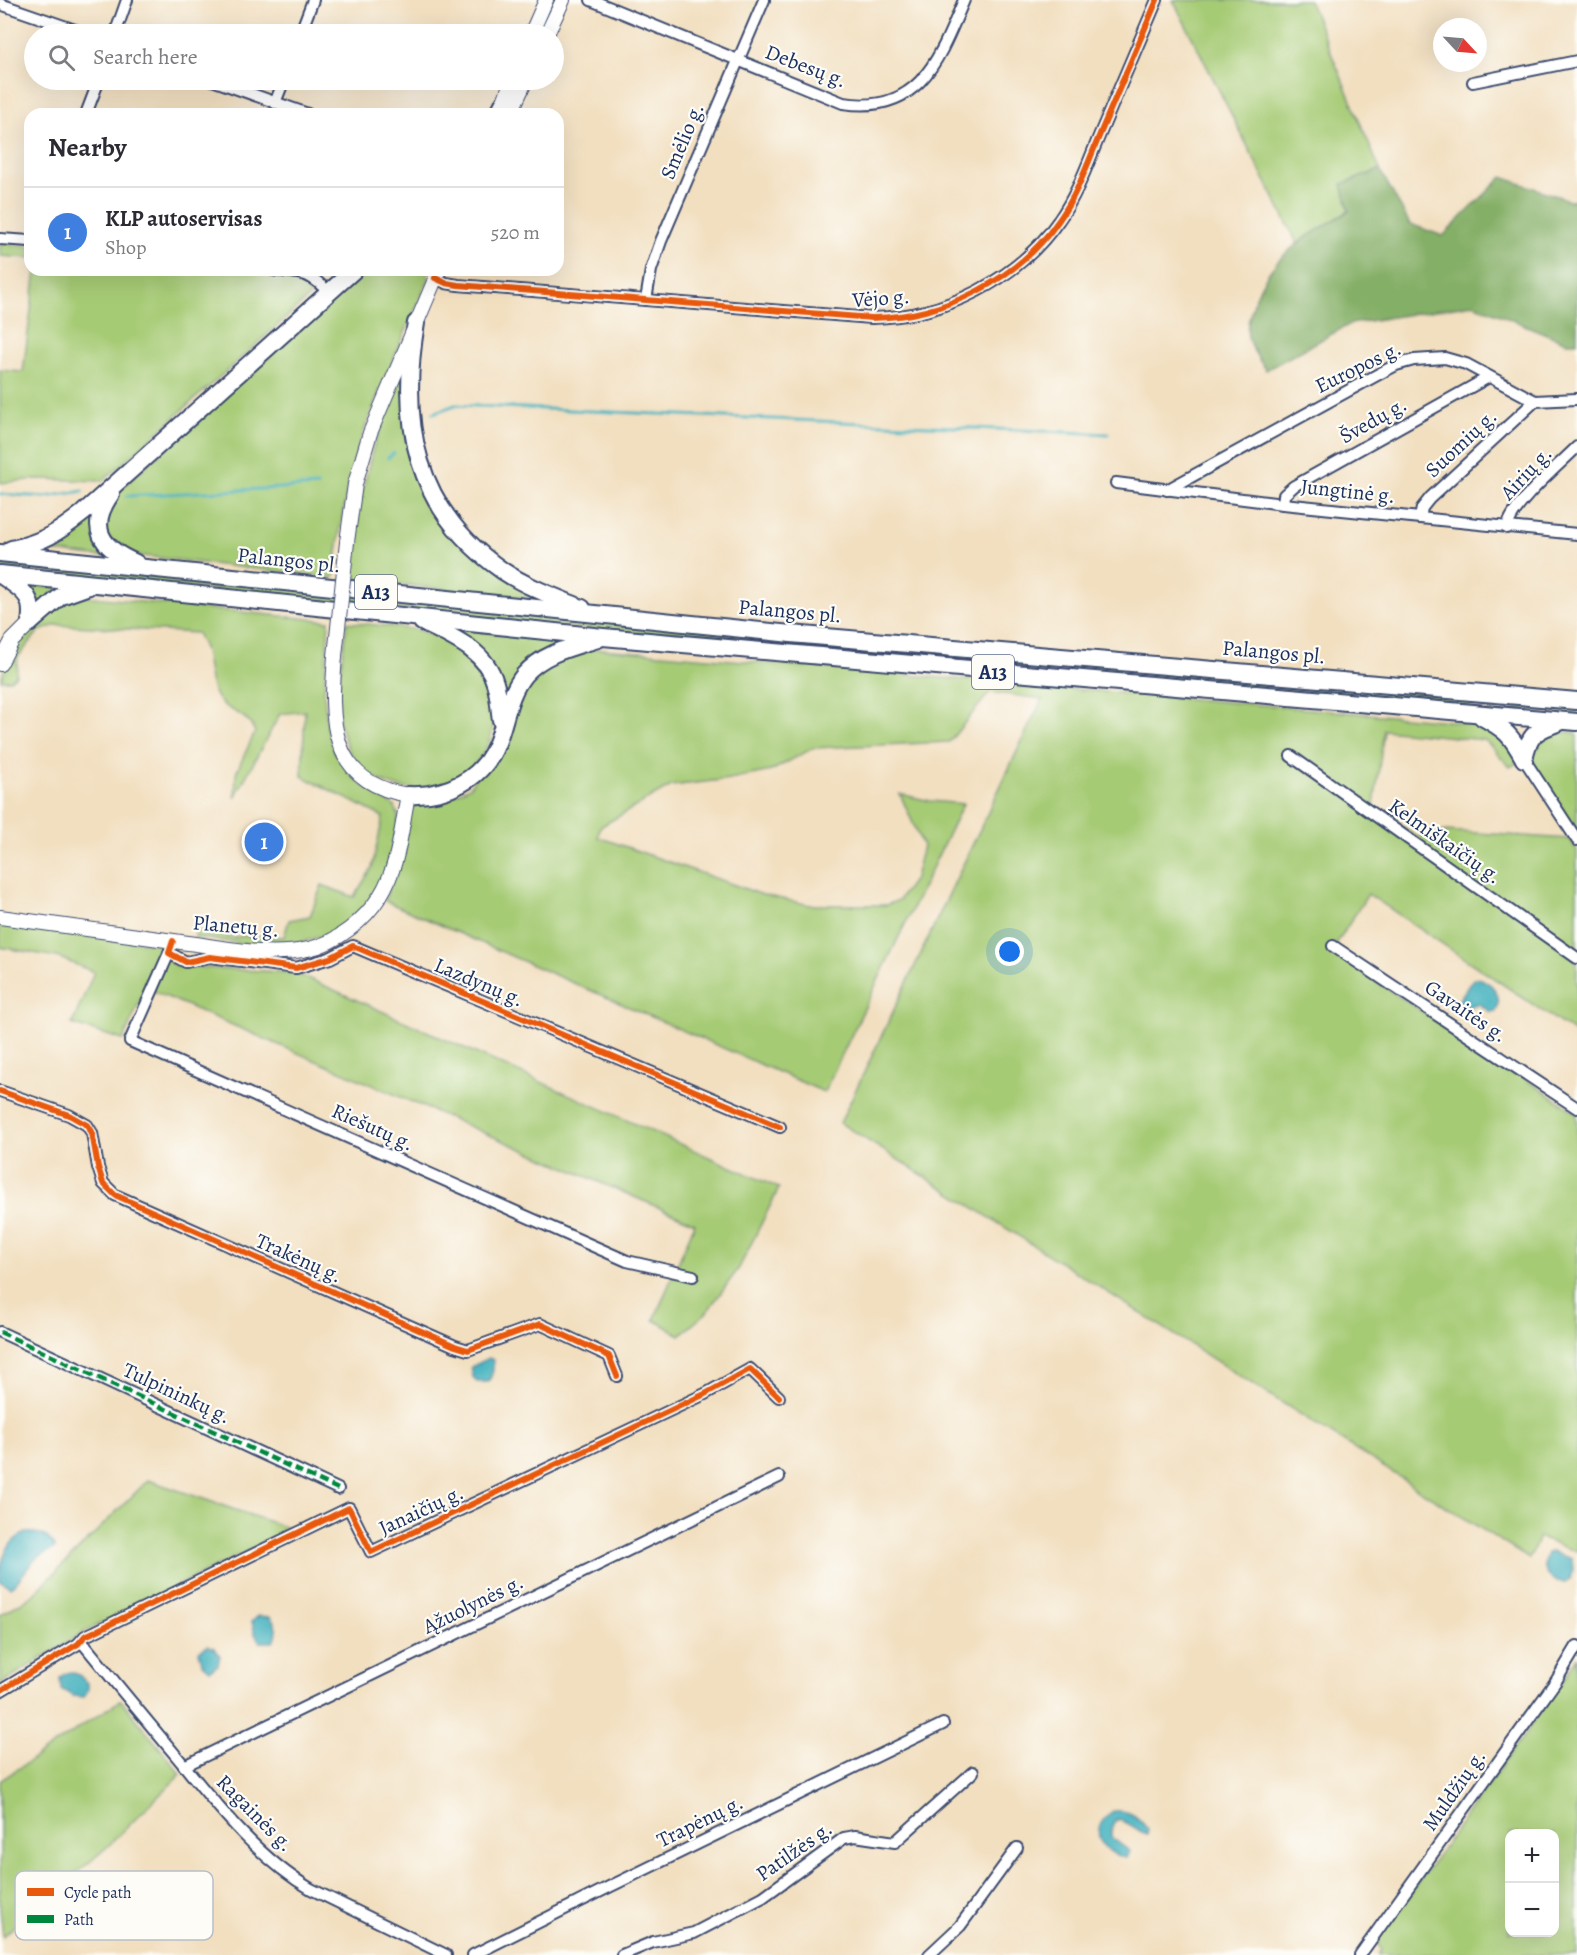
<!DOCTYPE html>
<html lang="en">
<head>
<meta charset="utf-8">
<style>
  body { margin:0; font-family:Alegreya,serif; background:#f7f7f7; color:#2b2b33 }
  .controls { position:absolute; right:18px; bottom:18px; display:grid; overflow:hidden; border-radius:12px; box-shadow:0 6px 24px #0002 }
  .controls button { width:54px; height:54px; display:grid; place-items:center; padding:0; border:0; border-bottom:2px solid #e1e1e2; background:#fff; color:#2b2b33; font:30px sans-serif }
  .compass { position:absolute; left:1433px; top:18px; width:54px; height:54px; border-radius:50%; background:#fff; box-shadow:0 6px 24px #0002; rotate:116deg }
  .you { position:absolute; left:1010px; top:952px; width:21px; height:21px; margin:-15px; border:4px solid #fff; border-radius:50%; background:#1a73e8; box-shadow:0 0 0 9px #1a73e833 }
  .badge { display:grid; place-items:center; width:39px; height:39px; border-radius:50%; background:#0b8043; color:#fff; font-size:20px; font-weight:700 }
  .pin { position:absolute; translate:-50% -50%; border:3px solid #fff; box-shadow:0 2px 6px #0006 }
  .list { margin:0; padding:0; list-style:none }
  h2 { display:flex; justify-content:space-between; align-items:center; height:78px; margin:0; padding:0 24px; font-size:26px }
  h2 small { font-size:20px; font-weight:400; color:#7c7c81 }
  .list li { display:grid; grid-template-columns:39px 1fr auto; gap:18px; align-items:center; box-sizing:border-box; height:90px; padding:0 24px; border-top:2px solid #e1e1e2 }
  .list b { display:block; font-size:22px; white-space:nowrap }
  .list p { margin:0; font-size:20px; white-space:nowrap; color:#7c7c81 }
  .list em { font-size:20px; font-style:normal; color:#7c7c81 }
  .icon { flex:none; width:33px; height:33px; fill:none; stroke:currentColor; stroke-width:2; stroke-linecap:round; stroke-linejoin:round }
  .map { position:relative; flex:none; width:1577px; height:1955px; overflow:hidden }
  .search { position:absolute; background:#fff; box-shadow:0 6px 24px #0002; left:24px; top:24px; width:540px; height:66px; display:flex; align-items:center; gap:15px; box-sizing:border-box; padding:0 21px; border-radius:33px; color:#7c7c81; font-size:22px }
  .panel { position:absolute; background:#fff; box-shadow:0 6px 24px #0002; left:24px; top:108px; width:540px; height:168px; border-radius:18px }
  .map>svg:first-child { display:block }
  .green { fill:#a6cb75; stroke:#607d6a; stroke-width:1.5; fill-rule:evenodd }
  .forest { fill:#84af66; stroke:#506f62; stroke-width:1.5 }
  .water { fill:#42b1be; stroke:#2e708e; stroke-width:1.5 }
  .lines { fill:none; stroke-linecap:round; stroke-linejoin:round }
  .stream { stroke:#42b1be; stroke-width:3 }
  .minor-casing { stroke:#3b496d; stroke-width:14 }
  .major-casing { stroke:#3b496d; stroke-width:16 }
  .highway-casing { stroke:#3b496d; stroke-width:20 }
  .minor { stroke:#fff; stroke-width:10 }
  .major { stroke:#fff; stroke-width:14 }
  .highway { stroke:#fff; stroke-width:16 }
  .major-bridge-casing { stroke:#3b496d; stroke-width:16; stroke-linecap:butt }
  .major-bridge { stroke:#fff; stroke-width:14 }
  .quiet { stroke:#00873e; stroke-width:4.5; stroke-dasharray:9 4.5; stroke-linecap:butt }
  .cycleway-casing { stroke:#fdfcf7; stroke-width:10 }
  .cycleway { stroke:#e8590c; stroke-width:6 }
  .labels { text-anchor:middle; stroke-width:4.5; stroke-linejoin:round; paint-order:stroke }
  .shield { fill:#fdfcf7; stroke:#5f6c8c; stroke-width:1.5 }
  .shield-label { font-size:20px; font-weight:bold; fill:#1b2f5e }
  .street-label { font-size:21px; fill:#1b2f5e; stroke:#fdfcf7 }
  .key { fill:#fdfcf7; stroke:#b9bec9; stroke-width:1.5 }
  .key-label { font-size:16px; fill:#1b2f5e }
</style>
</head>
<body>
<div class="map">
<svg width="1577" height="1955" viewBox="0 0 1577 1955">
  <rect width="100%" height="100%" fill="#fdfcf7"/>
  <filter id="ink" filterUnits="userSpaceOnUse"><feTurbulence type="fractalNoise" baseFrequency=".0167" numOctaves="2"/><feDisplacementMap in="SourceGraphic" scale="12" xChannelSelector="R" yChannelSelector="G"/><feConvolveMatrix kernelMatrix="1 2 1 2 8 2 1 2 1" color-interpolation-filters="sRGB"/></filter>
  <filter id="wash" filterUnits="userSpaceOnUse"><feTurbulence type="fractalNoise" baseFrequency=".008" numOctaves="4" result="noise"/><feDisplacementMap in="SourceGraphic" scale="24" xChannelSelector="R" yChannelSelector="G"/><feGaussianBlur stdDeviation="1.35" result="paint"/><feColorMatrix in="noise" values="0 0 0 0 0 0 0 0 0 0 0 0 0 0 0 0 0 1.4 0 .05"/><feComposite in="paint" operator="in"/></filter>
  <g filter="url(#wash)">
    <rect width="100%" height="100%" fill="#f2dfc0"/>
    <g class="green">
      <polygon points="1173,0 1309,0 1380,170 1343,184 1349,211 1297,243"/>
      <polygon points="0,243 30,246 30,258 0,256"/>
      <polygon points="36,270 242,270 300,277 309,280 313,286 312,293 306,300 103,481 39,479 0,483 0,370 23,372"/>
      <path d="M 364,270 L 427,270 L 429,278 C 403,339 372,401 353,465 C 343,502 338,540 334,578 L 134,555 L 123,553 L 106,534 L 108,505 L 127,483 Z"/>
      <polygon points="404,368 433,507 546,600 351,579 358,510 373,448"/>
      <polygon points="93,510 114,558 39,550"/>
      <polygon points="0,560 1577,708 1577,715 559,626 0,567"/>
      <polygon points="29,585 60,588 39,608 27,586"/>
      <path d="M 84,596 L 329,621 L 324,693 L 327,727 L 334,751 L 353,778 L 394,806 L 398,814 L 398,823 L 385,875 L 364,908 L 329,934 L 296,944 L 262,946 L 195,937 L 195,934 L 199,931 L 234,938 L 242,936 L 284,937 L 289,920 L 310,916 L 322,885 L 354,897 L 372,868 L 383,817 L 302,776 L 305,711 L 280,714 L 235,797 L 236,773 L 255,732 C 246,710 225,712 217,698 C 208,684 209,667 205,651 C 203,645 200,639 197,633 L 56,625 L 39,631 L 18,657 L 16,675 L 10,680 L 1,680 L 7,661 L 20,638 L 47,616 L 74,597 Z"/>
      <path d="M 347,622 C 377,626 418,626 446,639 C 466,648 487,670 492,692 C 493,697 496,704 496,710 C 496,715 494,722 493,728 C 480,794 390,811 352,756 C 346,748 342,732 339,722 C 334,695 344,650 347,622 Z"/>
      <polygon points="452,628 568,641 505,702"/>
      <polygon points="584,649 603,649 1485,724 1495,728 1519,762 1510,767 1485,740 1384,730 1374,806 1417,837 1446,831 1570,839 1577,850 1577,1034 1368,894 1331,952 1577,1113 1577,1552 1539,1538 1529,1559 840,1123 1042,699 990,692 949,742 813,748 771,771 730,779 671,786 600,827 598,837 763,895 810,905 886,905 899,900 915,878 923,846 900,794 930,801 963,804 824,1092 385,901 410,811 415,805 442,800 470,787 514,701 539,667"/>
      <polygon points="1557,731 1577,733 1577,832 1531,760 1532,744 1542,736"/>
      <polygon points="0,921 162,945 170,962 178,966 296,973 779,1188 739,1268 706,1313 680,1335 654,1320 695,1223 146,988 123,1040 72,1024 94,972 57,957 0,947"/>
      <polygon points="148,1480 285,1527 287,1532 86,1631 0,1684 0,1615 32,1596"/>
      <path d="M 1577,1656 L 1577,1955 L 1378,1955 L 1381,1949 L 1378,1944 L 1381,1934 L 1567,1675 ZM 1510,1834 L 1554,1834 L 1554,1932 L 1510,1932 Z"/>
      <polygon points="121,1700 181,1774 106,1848 3,1936 0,1909 0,1781"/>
    </g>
    <path class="forest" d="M 1380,170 L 1410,224 L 1443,236 L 1502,177 L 1572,201 L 1577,200 L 1577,342 L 1566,342 L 1473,304 L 1350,324 L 1266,370 C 1259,360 1251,349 1248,337 C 1246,326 1249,316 1253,306 C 1268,255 1307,237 1349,211 L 1342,184 Z"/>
    <g class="water">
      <path d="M 1476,978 C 1491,980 1504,996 1496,1011 L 1490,1012 L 1479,1004 L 1472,1005 L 1468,1009 L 1461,1008 L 1459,1000 L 1472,980 Z"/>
      <path d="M 489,1358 L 493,1360 C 494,1369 493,1374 488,1382 L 477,1382 L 473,1377 L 471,1367 Z"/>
      <path d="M 26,1533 C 39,1532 49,1535 55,1548 L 34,1560 L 17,1582 L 10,1587 L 0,1581 C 0,1561 6,1541 26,1533 Z"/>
      <path d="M 1552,1552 L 1572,1559 L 1573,1571 L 1571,1579 L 1566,1582 L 1555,1581 C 1544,1575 1542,1564 1547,1553 Z"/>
      <path d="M 258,1616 L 270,1617 C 276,1623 280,1635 273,1642 L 260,1642 L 255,1634 L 252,1622 Z"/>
      <polygon points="207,1646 215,1648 220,1656 218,1665 210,1670 202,1663 199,1651"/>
      <polygon points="71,1672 79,1675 88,1684 88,1690 84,1697 73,1696 61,1689 60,1678 64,1674"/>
      <path d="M 1113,1811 C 1130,1809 1139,1818 1148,1830 L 1147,1835 C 1136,1831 1110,1803 1111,1837 L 1128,1850 L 1130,1852 L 1126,1858 C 1099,1852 1087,1829 1113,1811 Z"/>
    </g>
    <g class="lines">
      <g class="stream">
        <polyline points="433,413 455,405 1109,434"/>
        <polyline points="388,458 394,453"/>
        <polyline points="0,494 45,497 83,491"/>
        <polyline points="127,496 318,486"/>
      </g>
    </g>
  </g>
  <g filter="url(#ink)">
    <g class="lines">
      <defs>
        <g id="minor">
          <path d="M 591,0 L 843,103 C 920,115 939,59 964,0"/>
          <polyline points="0,4 87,34"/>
          <polyline points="115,34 127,0"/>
          <polyline points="300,34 313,0"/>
          <polyline points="212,80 308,114"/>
          <polyline points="1473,82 1577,61"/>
          <polyline points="275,103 284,80"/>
          <polyline points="86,114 99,80"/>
          <polyline points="0,239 30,241"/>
          <path d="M 273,270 C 301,273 309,271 329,293"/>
          <path d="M 435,278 L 446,283 L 458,285 L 872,318 C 944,317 1018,280 1059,220 C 1077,195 1088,163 1100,134 C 1119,89 1138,45 1157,0"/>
          <polyline points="646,300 651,270 661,241 764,0"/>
          <polyline points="1116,483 1283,504 1577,534"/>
          <polyline points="1167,490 1377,375 1396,365 1414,360 1445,358 1466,364 1535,401 1577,399"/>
          <polyline points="1283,504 1284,495 1294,486 1489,377"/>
          <polyline points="1420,518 1422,508 1430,498 1535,401"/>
          <path d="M 1507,528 C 1512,504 1559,465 1577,447"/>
          <polyline points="1291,756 1577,958"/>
          <polyline points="1524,759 1577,840"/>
          <polyline points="1333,946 1577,1108"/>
          <polyline points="171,947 169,953 186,962 210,957 296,968 330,958 353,946 780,1127"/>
          <polyline points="169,953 130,1041 627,1261 693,1276"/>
          <polyline points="0,1091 69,1115 87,1125 92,1133 98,1167 103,1183 115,1195 455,1346 468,1350 540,1324 609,1356 617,1376"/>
          <polyline points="0,1332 338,1489"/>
          <path d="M 82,1642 C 114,1681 146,1720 178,1758 C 217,1806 258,1858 311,1889 L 446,1955"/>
          <polyline points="0,1691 78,1644 85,1636 96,1631 349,1508 371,1552 705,1394 750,1369 779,1397"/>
          <polyline points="184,1766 779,1477"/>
          <polyline points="473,1955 609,1887 943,1724"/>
          <polyline points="622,1955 653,1942 694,1933 763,1897 844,1838 855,1836 895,1842 973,1772"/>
          <polyline points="929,1955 960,1926 1017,1848"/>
          <polyline points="1360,1955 1556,1681 1577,1646"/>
        </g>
        <g id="major">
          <polyline points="531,34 546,0"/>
          <polyline points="547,34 563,0"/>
          <polyline points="500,112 512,80"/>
          <polyline points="510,114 526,80"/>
          <polyline points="347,542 355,484 370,433 439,270"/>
          <polyline points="0,664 12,641 30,623"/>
          <path d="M 0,917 C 60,925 121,934 181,942 C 222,947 267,958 308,949 C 337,943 365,920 380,896 C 399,866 401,829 408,795 C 328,782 330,719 335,656"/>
        </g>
        <g id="highway">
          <polyline points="498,114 503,104"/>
          <path d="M 416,323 C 399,424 415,510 503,571 C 527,587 555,597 582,608"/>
          <path d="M 111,494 C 87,528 101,548 136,563"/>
          <path d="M 11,549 C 42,543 59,532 83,513 L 354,270"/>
          <polyline points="0,553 791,634 1577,701"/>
          <polyline points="0,574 603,637 1577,722"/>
          <path d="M 1,575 C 21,590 35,594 30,623"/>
          <path d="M 422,622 C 450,636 486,650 495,683 C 499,695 499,708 501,720"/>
          <polyline points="30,623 61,596 89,586"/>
          <path d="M 1482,717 C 1506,730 1511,735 1524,759"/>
          <path d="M 1524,759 C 1529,733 1537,730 1560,722"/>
          <path d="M 408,795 C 445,797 483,780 497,743 C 506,720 508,695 524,675 C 543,653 572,647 598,639"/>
        </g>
      </defs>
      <use href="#minor" class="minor-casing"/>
      <use href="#major" class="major-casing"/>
      <use href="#highway" class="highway-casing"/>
      <use href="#minor" class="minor"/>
      <use href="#major" class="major"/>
      <use href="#highway" class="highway"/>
      <defs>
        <polyline id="major-bridge" points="335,656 347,542"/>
      </defs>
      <use href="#major-bridge" class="major-bridge-casing"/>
      <use href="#major-bridge" class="major-bridge"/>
      <polyline class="quiet" points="0,1332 338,1489"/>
      <defs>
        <g id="cycleway">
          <path d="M 435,278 L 446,283 L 458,285 L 872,318 C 944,317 1018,280 1059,220 C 1077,195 1088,163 1100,134 C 1119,89 1138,45 1157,0"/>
          <polyline points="173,941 169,953 186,962 210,957 296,968 330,958 353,946 780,1127"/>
          <polyline points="0,1091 69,1115 87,1125 92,1133 98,1167 103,1183 115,1195 455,1346 468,1350 540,1324 609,1356 617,1376"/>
          <polyline points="0,1691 78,1644 85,1636 96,1631 349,1508 371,1552 705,1394 750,1369 779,1397"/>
        </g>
      </defs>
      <use href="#cycleway" class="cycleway-casing"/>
      <use href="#cycleway" class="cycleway"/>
    </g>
  </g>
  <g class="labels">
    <g class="shield">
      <rect x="355" y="575" width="42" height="34" rx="4.5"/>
      <rect x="972" y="655" width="42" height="34" rx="4.5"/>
    </g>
    <g class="shield-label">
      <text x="376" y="599">A13</text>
      <text x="993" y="679">A13</text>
    </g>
    <g class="street-label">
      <text transform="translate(806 66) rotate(21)" y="7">Debesų g.</text>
      <text transform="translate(682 141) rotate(-67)" y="7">Smėlio g.</text>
      <text transform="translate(881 298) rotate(-4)" y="7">Vėjo g.</text>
      <text transform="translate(1358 367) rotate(-26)" y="7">Europos g.</text>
      <text transform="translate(1373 420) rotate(-29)" y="7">Švedų g.</text>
      <text transform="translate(1461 443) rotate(-43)" y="7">Suomių g.</text>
      <text transform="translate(1526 473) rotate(-47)" y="7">Airių g.</text>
      <text transform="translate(1348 491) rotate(6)" y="7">Jungtinė g.</text>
      <text transform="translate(289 560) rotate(6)" y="7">Palangos pl.</text>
      <text transform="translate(790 611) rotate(5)" y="7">Palangos pl.</text>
      <text transform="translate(1274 652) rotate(5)" y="7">Palangos pl.</text>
      <text transform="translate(1445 841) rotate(35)" y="7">Kelmiškaičių g.</text>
      <text transform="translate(236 926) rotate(5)" y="7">Planetų g.</text>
      <text transform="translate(479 982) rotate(23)" y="7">Lazdynų g.</text>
      <text transform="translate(1466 1011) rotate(34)" y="7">Gavaitės g.</text>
      <text transform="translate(373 1127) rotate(24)" y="7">Riešutų g.</text>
      <text transform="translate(299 1258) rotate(24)" y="7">Trakėnų g.</text>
      <text transform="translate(177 1393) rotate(25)" y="7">Tulpininkų g.</text>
      <text transform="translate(421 1510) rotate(-25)" y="7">Janaičių g.</text>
      <text transform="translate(473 1604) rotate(-26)" y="7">Ąžuolynės g.</text>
      <text transform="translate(1454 1790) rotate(-55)" y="7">Muldžių g.</text>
      <text transform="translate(255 1813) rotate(45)" y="7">Ragainės g.</text>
      <text transform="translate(700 1821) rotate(-26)" y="7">Trapėnų g.</text>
      <text transform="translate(794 1851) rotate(-35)" y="7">Patilžės g.</text>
    </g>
  </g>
  <rect x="15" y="1871" width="198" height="69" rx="9" class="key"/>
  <rect x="27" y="1888" width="27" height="8" fill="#e8590c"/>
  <rect x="27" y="1915" width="27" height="8" fill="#00873e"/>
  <g class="key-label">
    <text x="64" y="1898">Cycle path</text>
    <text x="64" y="1925">Path</text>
  </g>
</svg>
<div class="controls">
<button>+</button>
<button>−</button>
</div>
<svg class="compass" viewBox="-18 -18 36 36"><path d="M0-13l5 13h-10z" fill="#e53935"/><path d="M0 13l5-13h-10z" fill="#7c7c81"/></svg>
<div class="you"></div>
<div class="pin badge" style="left:264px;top:842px;background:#3f7fe0">1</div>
<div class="search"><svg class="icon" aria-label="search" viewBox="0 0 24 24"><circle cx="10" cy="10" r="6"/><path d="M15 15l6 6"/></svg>Search here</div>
<section class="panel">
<h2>Nearby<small></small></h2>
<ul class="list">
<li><span class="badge" style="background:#3f7fe0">1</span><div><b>KLP autoservisas</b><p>Shop</p></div><em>520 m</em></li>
</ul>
</section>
</div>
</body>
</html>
